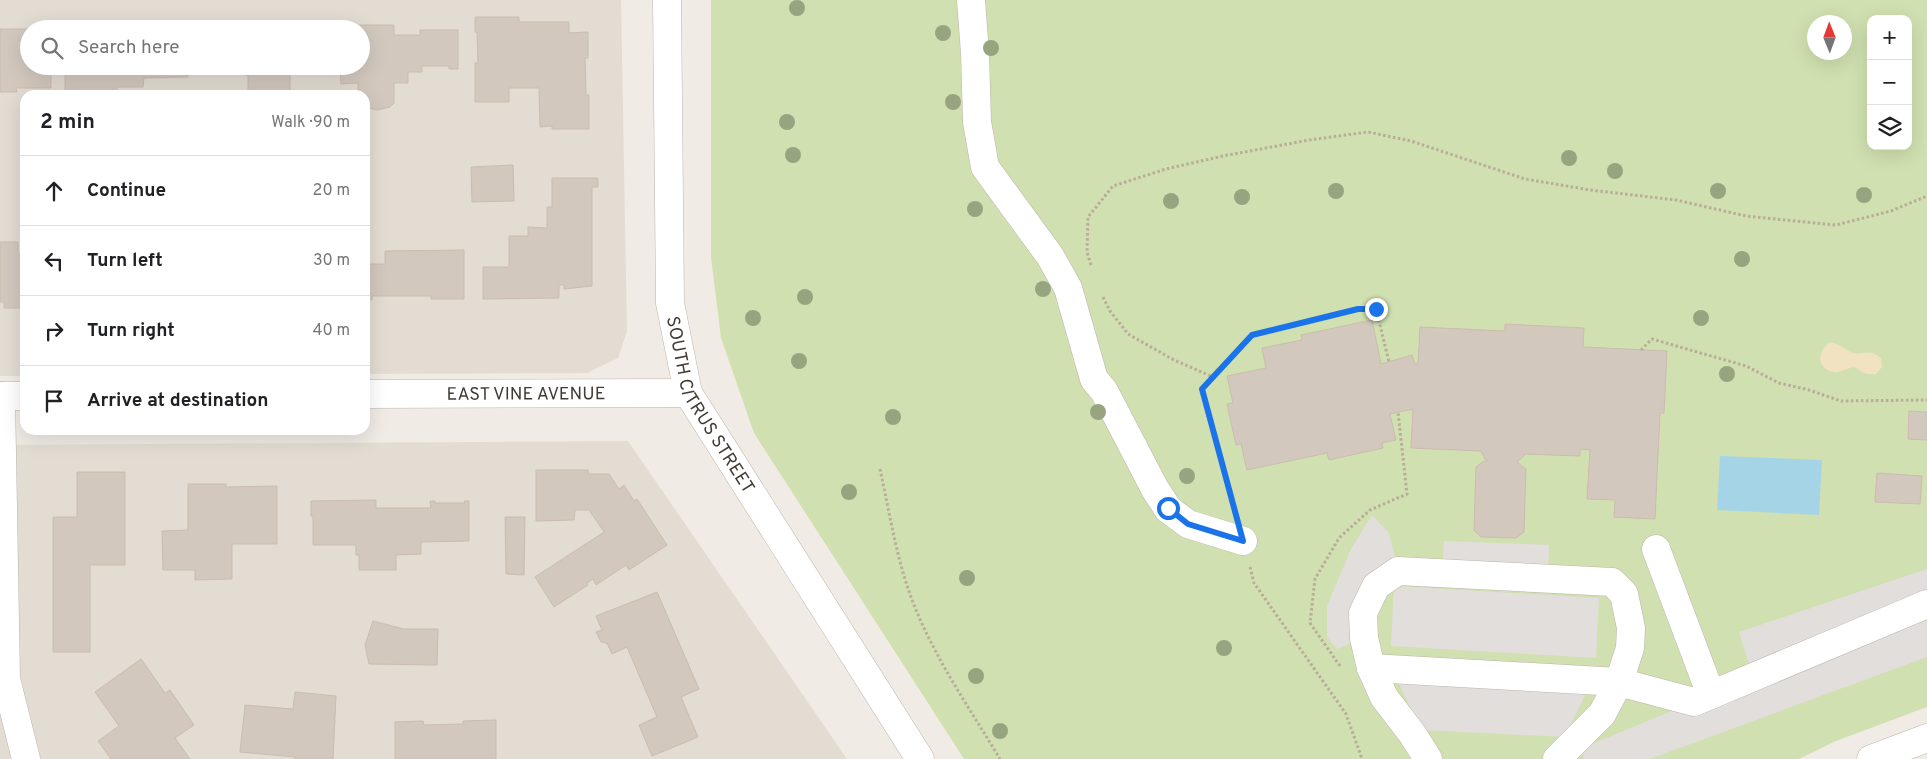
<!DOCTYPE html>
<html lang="en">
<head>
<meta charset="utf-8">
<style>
  body { margin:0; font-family:Overpass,sans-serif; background:#f6f6f6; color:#202124 }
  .controls { position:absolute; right:15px; top:15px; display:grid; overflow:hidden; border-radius:10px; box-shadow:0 5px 20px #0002 }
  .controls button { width:45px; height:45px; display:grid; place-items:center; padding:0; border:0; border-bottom:1px solid #e0e0e0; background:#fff; color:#202124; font:25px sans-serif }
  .compass { position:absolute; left:1807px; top:15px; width:45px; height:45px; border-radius:50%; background:#fff; box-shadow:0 5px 20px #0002; rotate:359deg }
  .stop { position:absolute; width:15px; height:15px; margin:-11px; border:4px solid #1a73e8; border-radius:50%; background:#fff }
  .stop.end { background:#1a73e8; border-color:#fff; box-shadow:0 1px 5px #0008 }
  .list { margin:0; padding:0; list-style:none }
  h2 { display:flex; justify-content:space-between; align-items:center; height:65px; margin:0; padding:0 20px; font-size:21px }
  h2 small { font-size:16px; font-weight:400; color:#757577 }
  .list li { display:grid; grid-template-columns:32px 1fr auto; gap:15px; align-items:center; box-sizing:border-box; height:70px; padding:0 20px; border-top:1px solid #e0e0e0 }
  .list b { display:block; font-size:19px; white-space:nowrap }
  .list em { font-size:16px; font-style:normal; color:#757577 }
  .icon { flex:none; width:28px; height:28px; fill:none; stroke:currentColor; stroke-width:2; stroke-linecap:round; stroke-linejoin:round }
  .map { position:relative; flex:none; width:1927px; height:759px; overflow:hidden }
  .search { position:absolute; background:#fff; box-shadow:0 5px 20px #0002; left:20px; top:20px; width:350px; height:55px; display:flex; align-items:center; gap:12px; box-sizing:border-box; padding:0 18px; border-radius:28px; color:#757577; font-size:19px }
  .panel { position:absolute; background:#fff; box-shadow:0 5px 20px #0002; left:20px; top:90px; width:350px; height:345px; border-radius:15px }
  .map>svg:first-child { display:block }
  .residential { fill:#e3dcd3; fill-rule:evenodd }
  .green { fill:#d0e0b0; fill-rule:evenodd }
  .sand { fill:#f1e2c2 }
  .parking { fill:#e1dedc }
  .water { fill:#a5d4e7 }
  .building { fill:#d3c8be; stroke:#cabcaf }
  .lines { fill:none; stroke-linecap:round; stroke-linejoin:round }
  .minor-casing { stroke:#bdb4ab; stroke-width:29 }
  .path { stroke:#baab9a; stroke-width:3; stroke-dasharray:2.5 2.5; stroke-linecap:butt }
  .minor { stroke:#fff; stroke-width:28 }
  .tree { fill:#96a580 }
  .route { stroke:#1a73e8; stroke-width:6 }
  .labels { text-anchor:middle; stroke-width:5; stroke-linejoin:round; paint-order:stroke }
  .street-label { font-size:18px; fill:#413b35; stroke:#fff }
</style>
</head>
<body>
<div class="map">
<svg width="1927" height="759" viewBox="0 0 1927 759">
  <rect width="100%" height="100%" fill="#f0ebe4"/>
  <g class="residential">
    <path d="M 0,0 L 621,0 L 627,331 L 618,358 L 587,373 L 365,374 L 365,95 L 25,95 L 25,376 L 0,376 ZM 29,29 L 361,29 L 361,66 L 29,66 Z"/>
    <polygon points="628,441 847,759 0,759 0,445"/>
  </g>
  <path class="green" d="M 711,0 L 1927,0 L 1927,707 L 1836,741 L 1799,759 L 964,759 L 754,433 L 721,338 L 711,257 ZM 1871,19 L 1908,19 L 1908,146 L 1871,146 ZM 1814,22 L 1844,22 L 1844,52 L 1814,52 Z"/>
  <path class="sand" d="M 1830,342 C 1841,344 1846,351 1853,353 C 1864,355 1870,348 1881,358 L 1882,367 L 1876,374 L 1866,374 L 1854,367 C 1847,368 1841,373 1834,372 C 1816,369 1817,351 1830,342 Z"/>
  <g class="parking">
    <polygon points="1372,515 1389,533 1398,571 1364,638 1337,649 1327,637 1327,606 1351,549"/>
    <polygon points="1444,541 1549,545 1548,578 1442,574"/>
    <polygon points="1927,569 1927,657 1650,759 1584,759 1580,749 1753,677 1739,632"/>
    <polygon points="1394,586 1599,598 1596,658 1391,646"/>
    <polygon points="1392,669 1593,680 1564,737 1421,730"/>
  </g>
  <polygon class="water" points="1720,456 1822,460 1819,515 1717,510"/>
  <g class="building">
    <polygon points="475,17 519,17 519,22 569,22 569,33 588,32 588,58 585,58 586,95 589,95 589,129 552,129 552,126 540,127 539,88 509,88 509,102 475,102 475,63 478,63 477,32 475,32"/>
    <polygon points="343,25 394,25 394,35 420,35 420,30 458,30 458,69 449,69 449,66 422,66 422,72 408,72 408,83 394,83 394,103 390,107 377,110 365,107 365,95 358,95 358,83 341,84 340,66 361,66 361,29 343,29"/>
    <polygon points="67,27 100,27 101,29 67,29"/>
    <rect x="270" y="27" width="57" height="2"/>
    <polygon points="0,29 29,29 29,66 51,66 51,88 16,88 17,92 0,92"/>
    <polygon points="68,66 188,66 188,77 144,78 143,87 117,87 117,95 65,95 65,72 68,72"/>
    <polygon points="245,66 327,66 327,74 290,74 290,95 248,95 248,75 245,75"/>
    <polygon points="513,165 514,201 472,202 471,167"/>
    <polygon points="552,178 598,178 598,187 592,187 592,286 564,289 564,285 559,285 559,298 483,299 483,267 509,267 509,236 528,236 528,227 547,228 547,207 552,207"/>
    <polygon points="0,242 18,242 18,254 25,254 25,308 4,308 4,302 0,302"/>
    <polygon points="464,250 464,299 431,299 431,296 372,296 372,300 365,300 365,264 385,264 385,251"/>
    <polygon points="1372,320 1381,364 1412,355 1415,364 1418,363 1420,327 1505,331 1505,324 1584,328 1583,347 1667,351 1664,413 1660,413 1655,519 1614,517 1615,500 1587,499 1590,450 1580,449 1580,456 1524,454 1524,456 1518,461 1518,463 1526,469 1524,532 1516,538 1481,537 1474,530 1476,467 1484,461 1487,461 1488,459 1485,459 1481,451 1411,448 1413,409 1390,414 1396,440 1382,443 1383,448 1329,460 1327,453 1247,470 1241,444 1236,445 1227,404 1233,403 1227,376 1266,368 1262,348 1302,340 1301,335"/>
    <polygon points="1909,411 1927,412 1927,440 1908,439"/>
    <polygon points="536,470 588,470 588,474 609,474 619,489 624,485 634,501 637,499 667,545 629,570 626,565 596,585 593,579 587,583 588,585 554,607 535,577 604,532 589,510 575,510 574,520 536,521"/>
    <polygon points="77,472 125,472 125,565 90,565 90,652 53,652 53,517 77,517"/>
    <polygon points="1877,473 1922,476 1920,504 1875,502"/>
    <polygon points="188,484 226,484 226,487 277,486 277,544 232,544 232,579 195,580 195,570 163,570 162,531 188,530"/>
    <polygon points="376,500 376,508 431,508 430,501 435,501 435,503 465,503 464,501 469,501 469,541 421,542 421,554 396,555 396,570 359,570 359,555 356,555 356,545 313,545 313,516 311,516 311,501"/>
    <polygon points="505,517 525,517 524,575 506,574"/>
    <polygon points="657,592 699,689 681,697 698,737 652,756 639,725 657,717 627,647 612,654 607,643 601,642 596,632 602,630 596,616"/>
    <polygon points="373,621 404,629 438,629 437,665 369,664 365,645"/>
    <polygon points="141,659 165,693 170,690 194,725 175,738 190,759 111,759 98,741 119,726 95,692"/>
    <polygon points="295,692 336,696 333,759 294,759 295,757 240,752 245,705 293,709"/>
    <polygon points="496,720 496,759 395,759 395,722 423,721 424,725 463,724 463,721"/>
  </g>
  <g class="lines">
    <defs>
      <g id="minor">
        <path id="s1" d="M 667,0 L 670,303 L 688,393 L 920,759"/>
        <polyline points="971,0 975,53 977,122 985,167 1050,256 1068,288 1094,379 1104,391 1155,489 1168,509 1188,524 1243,541"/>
        <path id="s2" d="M 365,394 L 688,393"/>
        <polyline points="0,396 25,396"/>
        <polyline points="1,396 6,679 26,759"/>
        <polyline points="1656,549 1711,695"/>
        <polyline points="1371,668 1619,682 1694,702 1927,604"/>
        <polyline points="1428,759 1413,735 1384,697 1371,668 1364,638 1363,613 1376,586 1398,571 1612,582 1624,594 1631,628 1630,648 1619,682 1602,714 1557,759"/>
        <polyline points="1871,759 1927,738"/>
      </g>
    </defs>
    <use href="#minor" class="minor-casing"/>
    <g class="path">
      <polyline points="1091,265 1087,252 1088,217 1113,186 1166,169 1223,156 1309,140 1368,132 1411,141 1525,179 1590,190 1676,200 1746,216 1836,225 1891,211 1927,196"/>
      <polyline points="1103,297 1110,311 1128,334 1174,360 1213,377"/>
      <polyline points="1641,350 1652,339 1746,366 1779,383 1809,390 1841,401 1927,400"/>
      <path d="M 880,469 C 890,515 897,562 914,605 C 936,660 970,709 1000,759"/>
      <polyline points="1234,508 1202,389 1252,335 1358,309 1376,309 1389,362"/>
      <polyline points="1250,567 1254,583 1346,714 1362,759"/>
      <polyline points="1340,666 1310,623 1315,579 1339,538 1370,510 1407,494 1398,412"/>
    </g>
    <use href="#minor" class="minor"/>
  </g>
  <g class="tree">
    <circle cx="797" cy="8" r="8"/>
    <circle cx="943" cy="33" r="8"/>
    <circle cx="991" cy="48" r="8"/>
    <circle cx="953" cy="102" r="8"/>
    <circle cx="787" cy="122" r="8"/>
    <circle cx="793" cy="155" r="8"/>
    <circle cx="1569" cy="158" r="8"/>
    <circle cx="1615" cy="171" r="8"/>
    <circle cx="1336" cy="191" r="8"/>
    <circle cx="1718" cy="191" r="8"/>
    <circle cx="1864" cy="195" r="8"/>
    <circle cx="1242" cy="197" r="8"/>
    <circle cx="1171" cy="201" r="8"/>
    <circle cx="975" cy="209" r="8"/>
    <circle cx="1742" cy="259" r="8"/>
    <circle cx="1043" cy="289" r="8"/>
    <circle cx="805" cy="297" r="8"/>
    <circle cx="753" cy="318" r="8"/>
    <circle cx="1701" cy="318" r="8"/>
    <circle cx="799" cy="361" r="8"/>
    <circle cx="1727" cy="374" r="8"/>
    <circle cx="1098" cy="412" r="8"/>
    <circle cx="893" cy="417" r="8"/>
    <circle cx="1187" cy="476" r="8"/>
    <circle cx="849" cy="492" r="8"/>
    <circle cx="967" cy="578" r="8"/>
    <circle cx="1224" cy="648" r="8"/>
    <circle cx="976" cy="676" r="8"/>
    <circle cx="1000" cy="731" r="8"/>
  </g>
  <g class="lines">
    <polyline class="route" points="1168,508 1188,524 1243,541 1202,389 1252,335 1358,309 1376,309"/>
  </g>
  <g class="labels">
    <g class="street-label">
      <text dy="6" stroke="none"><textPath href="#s2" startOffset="161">EAST VINE AVENUE</textPath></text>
      <text dy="6" stroke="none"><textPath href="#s1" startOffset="414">SOUTH CITRUS STREET</textPath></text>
    </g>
  </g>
</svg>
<div class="controls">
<button>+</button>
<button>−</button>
<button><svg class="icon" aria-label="layers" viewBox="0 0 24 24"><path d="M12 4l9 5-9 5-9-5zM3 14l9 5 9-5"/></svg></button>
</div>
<svg class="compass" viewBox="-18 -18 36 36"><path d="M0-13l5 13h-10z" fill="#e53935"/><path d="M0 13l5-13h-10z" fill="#757577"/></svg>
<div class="stop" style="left:1168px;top:508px"></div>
<div class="stop end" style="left:1376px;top:309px"></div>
<div class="search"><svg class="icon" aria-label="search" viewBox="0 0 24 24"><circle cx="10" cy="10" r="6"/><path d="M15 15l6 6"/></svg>Search here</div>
<section class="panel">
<h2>2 min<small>Walk · 90 m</small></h2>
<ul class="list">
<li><svg class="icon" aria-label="ahead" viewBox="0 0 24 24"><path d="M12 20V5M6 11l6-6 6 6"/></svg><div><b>Continue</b></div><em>20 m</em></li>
<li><svg class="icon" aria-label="left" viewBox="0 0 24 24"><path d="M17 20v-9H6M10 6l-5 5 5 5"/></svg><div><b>Turn left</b></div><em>30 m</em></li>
<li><svg class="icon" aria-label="right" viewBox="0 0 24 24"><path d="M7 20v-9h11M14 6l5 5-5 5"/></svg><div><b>Turn right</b></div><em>40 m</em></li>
<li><svg class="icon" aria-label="arrive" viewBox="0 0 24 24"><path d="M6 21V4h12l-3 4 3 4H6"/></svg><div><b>Arrive at destination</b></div></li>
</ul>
</section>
</div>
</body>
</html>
